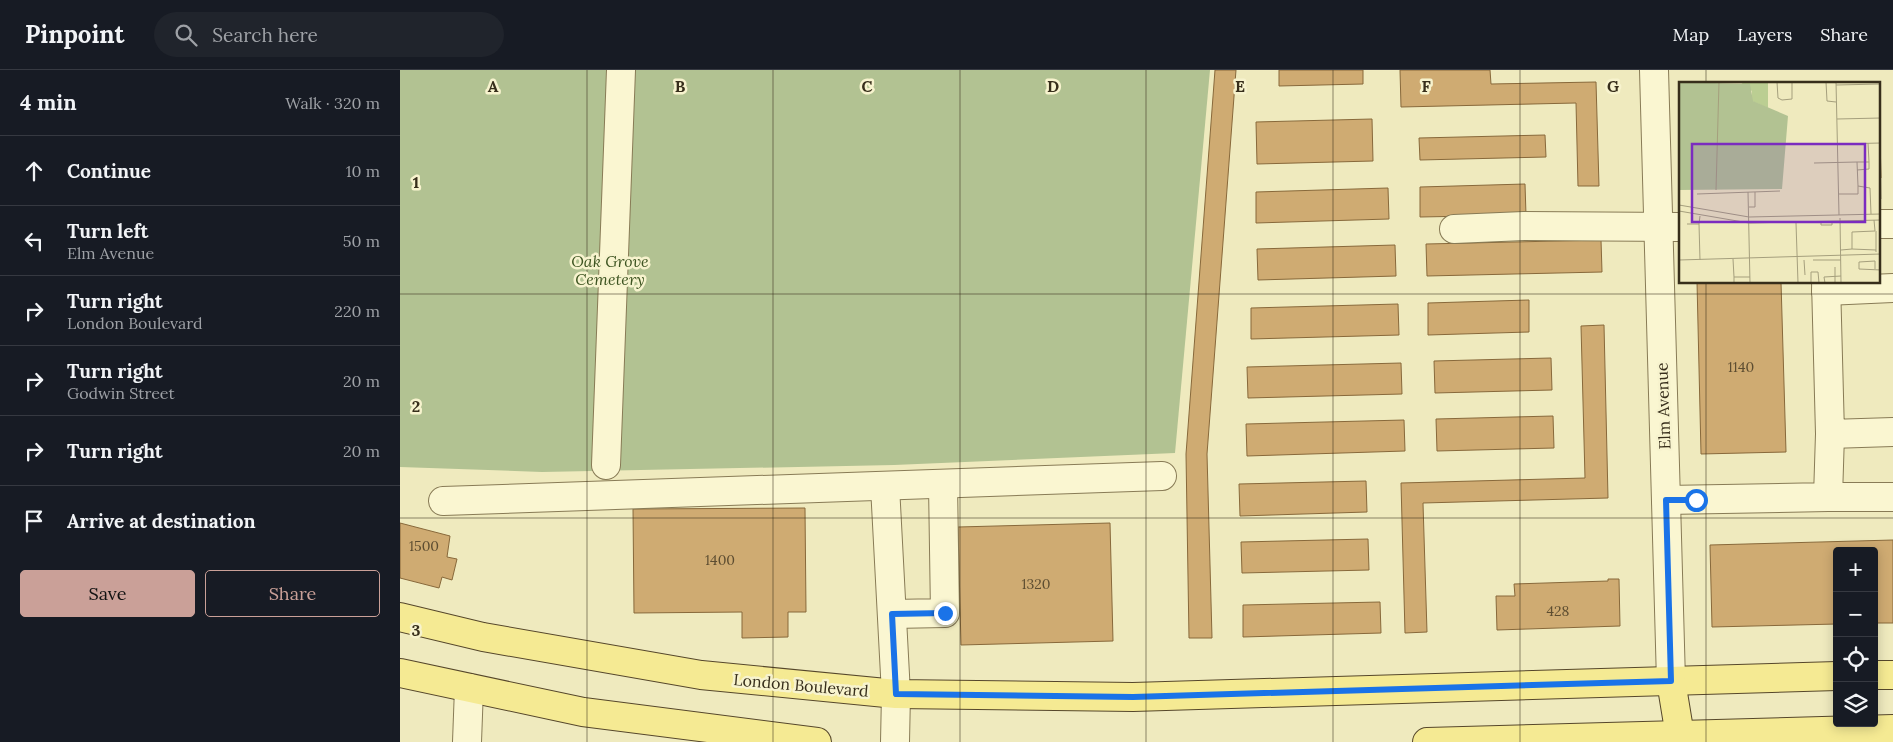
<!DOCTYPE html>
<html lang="en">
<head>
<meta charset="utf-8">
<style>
  body { margin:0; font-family:Lora,serif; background:#20242c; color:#f1f3f6 }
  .controls { position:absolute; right:15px; bottom:15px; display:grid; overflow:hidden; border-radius:5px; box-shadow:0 2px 12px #0003 }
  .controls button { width:45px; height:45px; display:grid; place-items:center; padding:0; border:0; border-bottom:1px solid #363941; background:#171b24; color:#f1f3f6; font:25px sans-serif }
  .stop { position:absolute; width:15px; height:15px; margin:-11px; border:4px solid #1a73e8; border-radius:50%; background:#fff }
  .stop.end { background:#1a73e8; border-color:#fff; box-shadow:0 1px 5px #0008 }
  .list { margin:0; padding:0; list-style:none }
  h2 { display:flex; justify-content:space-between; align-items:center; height:65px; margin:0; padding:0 20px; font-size:21px }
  h2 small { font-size:16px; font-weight:400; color:#9ea1a6 }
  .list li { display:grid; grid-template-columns:32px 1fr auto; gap:15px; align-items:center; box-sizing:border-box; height:70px; padding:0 20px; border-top:1px solid #363941 }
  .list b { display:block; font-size:19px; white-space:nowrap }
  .list p { margin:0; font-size:16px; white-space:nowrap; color:#9ea1a6 }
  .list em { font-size:16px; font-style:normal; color:#9ea1a6 }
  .actions { display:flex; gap:10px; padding:15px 20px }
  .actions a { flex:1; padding:11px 0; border:1px solid #caa098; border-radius:5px; text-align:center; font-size:18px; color:#caa098 }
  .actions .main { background:#caa098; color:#111 }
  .icon { flex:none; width:28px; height:28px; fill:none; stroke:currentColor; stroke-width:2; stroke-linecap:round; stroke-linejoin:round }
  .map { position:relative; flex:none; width:1493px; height:672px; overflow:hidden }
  header { display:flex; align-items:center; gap:30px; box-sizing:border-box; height:70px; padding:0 25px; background:#171b24; border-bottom:1px solid #363941 }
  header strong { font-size:24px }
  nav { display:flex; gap:28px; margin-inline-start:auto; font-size:18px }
  .search { width:350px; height:45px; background:#20242c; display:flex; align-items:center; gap:12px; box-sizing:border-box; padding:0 18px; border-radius:28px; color:#9ea1a6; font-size:19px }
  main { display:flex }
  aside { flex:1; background:#171b24 }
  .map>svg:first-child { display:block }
  .cemetery { fill:#b2c292 }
  .building { fill:#cfab72; stroke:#88693b }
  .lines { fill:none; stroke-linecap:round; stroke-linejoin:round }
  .minor-casing { stroke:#887b56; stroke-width:30 }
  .major-casing { stroke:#56472b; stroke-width:30 }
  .minor { stroke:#faf6d1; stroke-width:28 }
  .major { stroke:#f5ea93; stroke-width:28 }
  .route { stroke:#1a73e8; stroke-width:6 }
  .grid { fill:none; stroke:#372e1b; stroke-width:1; stroke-opacity:0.55 }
  .labels { text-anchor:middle; stroke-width:5; stroke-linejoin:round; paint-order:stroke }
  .number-label { font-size:14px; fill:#5d4d31 }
  .park-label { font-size:16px; font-style:italic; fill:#3d5421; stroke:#f7f3ce }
  .street-label { font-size:16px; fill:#372e1b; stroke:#f7f3ce }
  .inset-road { fill:none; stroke:#a59f7d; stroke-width:1 }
  .view { fill:#7b2cbf; fill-opacity:0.15; stroke:#7b2cbf; stroke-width:2.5 }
  .inset-edge { fill:none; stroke:#372e1b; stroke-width:2.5 }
  .grid-label { font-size:16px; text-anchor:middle; font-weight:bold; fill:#372e1b; stroke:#f7f3ce; stroke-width:5; stroke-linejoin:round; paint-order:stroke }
</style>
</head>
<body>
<header>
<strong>Pinpoint</strong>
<div class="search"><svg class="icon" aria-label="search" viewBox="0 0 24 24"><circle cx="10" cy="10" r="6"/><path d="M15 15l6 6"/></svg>Search here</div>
<nav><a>Map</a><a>Layers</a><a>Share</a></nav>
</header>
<main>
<aside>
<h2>4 min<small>Walk · 320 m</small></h2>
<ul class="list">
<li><svg class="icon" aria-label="ahead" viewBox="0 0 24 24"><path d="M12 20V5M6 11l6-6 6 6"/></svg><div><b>Continue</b></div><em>10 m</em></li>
<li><svg class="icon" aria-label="left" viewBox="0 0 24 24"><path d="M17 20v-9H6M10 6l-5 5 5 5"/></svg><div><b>Turn left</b><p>Elm Avenue</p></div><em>50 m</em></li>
<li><svg class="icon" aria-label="right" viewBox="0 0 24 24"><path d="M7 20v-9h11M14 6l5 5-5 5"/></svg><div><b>Turn right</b><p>London Boulevard</p></div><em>220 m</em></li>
<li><svg class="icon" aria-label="right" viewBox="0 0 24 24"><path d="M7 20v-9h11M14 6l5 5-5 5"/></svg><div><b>Turn right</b><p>Godwin Street</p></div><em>20 m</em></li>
<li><svg class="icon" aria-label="right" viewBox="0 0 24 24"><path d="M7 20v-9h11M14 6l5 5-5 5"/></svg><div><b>Turn right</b></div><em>20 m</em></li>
<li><svg class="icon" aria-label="arrive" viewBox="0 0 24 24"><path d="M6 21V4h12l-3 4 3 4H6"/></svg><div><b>Arrive at destination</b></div></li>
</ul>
<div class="actions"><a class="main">Save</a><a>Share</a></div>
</aside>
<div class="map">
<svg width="1493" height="672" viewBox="0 0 1493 672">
  <rect width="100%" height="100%" fill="#efeabe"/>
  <polygon class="cemetery" points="0,0 810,0 775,383 494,395 142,402 0,397"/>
  <g class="building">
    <polygon points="815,0 836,0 807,384 812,568 789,568 786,384"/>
    <polygon points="879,0 963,0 963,14 879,16"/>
    <polygon points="1000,0 1090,0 1091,14 1196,12 1199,116 1178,116 1176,33 1001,37"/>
    <polygon points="1479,29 1481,108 1479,108"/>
    <polygon points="972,49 973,91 857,94 856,52"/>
    <polygon points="1145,65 1146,87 1020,90 1019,68"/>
    <polygon points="1125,114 1126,145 1020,147 1020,117"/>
    <polygon points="988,118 989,149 856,153 856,122"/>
    <polygon points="1201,170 1202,202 1027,206 1026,174"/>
    <polygon points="995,175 996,206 858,210 857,179"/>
    <polygon points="1297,212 1381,212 1386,382 1301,384"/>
    <polygon points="1129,230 1129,262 1028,265 1028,233"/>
    <polygon points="998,234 999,265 851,269 851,238"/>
    <polygon points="1204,255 1208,428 1023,433 1027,562 1005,563 1001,413 1185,408 1181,256"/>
    <polygon points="1151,288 1152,320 1035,323 1034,291"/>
    <polygon points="1001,293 1002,324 848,328 847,297"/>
    <polygon points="1153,346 1154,378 1037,381 1036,349"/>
    <polygon points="1004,350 1005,381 847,386 846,354"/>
    <polygon points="966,411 967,442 840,446 839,414"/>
    <polygon points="405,438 406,542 388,542 388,567 342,568 342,542 234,543 233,439"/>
    <polygon points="0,453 50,466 47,487 57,489 52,510 42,507 39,518 0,508"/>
    <polygon points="710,453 713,571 561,575 558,457"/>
    <polygon points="968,469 969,500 842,503 841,472"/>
    <polygon points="1493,470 1493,553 1474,553 1474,481 1437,481 1437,554 1312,557 1310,475"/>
    <polygon points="1208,509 1219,509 1220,556 1097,560 1096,526 1115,526 1114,514 1208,511"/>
    <polygon points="980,532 981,563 843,567 843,535"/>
  </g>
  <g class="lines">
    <defs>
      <g id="minor">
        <polyline points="1254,0 1271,611"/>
        <polyline points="1479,154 1493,154"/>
        <polyline points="1054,159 1124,156 1280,157"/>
        <polyline points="1426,212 1430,364 1493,362"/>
        <polyline points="1426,221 1493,218"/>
        <polyline points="206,395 221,0"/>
        <polyline points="485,416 496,624 495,672"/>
        <polyline points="1428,427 1493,427"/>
        <polyline points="1266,430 1428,427 1430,364"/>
        <polyline points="43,431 762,406"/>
        <polyline points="492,544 545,543 543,414"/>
        <polyline points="67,672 69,618"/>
      </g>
      <g id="major">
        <polyline points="0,547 83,567 301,605 496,624 733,627 1437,606"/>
        <polyline points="0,603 183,642 417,672"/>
        <polyline points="1474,605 1493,605"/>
        <polyline points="1271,611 1281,672"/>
        <polyline points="1027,672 1493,659"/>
      </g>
    </defs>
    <use href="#minor" class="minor-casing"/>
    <use href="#major" class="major-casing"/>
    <use href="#minor" class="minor"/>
    <use href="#major" class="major"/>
  </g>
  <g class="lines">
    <polyline class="route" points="545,543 492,544 496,624 733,627 1271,611 1266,430 1296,430"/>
  </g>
  <path class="grid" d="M 187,0 L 187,672M 373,0 L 373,672M 560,0 L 560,672M 746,0 L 746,672M 933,0 L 933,672M 1120,0 L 1120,672M 1306,0 L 1306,14M 1306,212 L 1306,672M 0,224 L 1493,224M 0,448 L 1493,448"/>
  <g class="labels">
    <g class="number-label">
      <text x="1341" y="302">1140</text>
      <text x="24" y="481">1500</text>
      <text x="320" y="495">1400</text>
      <text x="636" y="519">1320</text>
      <text x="1158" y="546">428</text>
    </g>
    <g class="park-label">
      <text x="210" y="197">Oak Grove<tspan x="210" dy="18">Cemetery</tspan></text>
    </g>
    <g class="street-label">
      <text transform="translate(1263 336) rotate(-92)" y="6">Elm Avenue</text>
      <text transform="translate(401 615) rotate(5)" y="6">London Boulevard</text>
    </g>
  </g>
  <g transform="translate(1279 12)">
    <rect width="201" height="201" fill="#efeabe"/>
    <path d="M 61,0 L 95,0 L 89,1 L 89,26 L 73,19 L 73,9 Z" fill="#bbce92"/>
    <path d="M 0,0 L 71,2 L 74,19 L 109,34 L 103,107 L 0,108 Z" fill="#b2c292"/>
    <path class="inset-road" d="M 98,0 L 99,16 L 103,18 L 113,17 L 113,0M 147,0 L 148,19 L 157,20M 157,0 L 160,133M 157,3 L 202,2M 158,37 L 202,36M 189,61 L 190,80 L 178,80 L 179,104 L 191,106 L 192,132M 201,61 L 202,117M 158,62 L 202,61M 135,81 L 178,80M 178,88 L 190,87 L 190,80M 37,108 L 40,0M 69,110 L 71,201M 18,112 L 101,109M 160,112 L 179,112 L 179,104M 0,123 L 70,135 L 202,132M 70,125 L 76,125 L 76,110M 0,129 L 70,141 L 202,138M 161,136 L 162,201M 142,140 L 142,143 L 153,143 L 153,140M 117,141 L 119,201M 8,142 L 20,142 L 21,134M 20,142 L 21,178M 173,167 L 197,168M 162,168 L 173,167 L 173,150 L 196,149 L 195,138M 197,170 L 197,149M 54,177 L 55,195M 0,178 L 202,172M 125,178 L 126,193M 134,178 L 162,178M 196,187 L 196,179 L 180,180 L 180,187 L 202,188M 55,201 L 55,195 L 71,195M 132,201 L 132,190 L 139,190 L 140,201M 146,201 L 145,195 L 162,194M 156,201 L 156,185"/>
    <path class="view" d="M 13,62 L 186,62 L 186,140 L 13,140 Z"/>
    <rect width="201" height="201" class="inset-edge"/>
  </g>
  <g class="grid-label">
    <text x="93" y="22">A</text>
    <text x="280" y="22">B</text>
    <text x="467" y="22">C</text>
    <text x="653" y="22">D</text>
    <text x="840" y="22">E</text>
    <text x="1026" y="22">F</text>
    <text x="1213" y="22">G</text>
    <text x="16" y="118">1</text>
    <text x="16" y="342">2</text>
    <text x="16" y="566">3</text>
  </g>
</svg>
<div class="controls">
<button>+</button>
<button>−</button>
<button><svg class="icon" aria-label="locate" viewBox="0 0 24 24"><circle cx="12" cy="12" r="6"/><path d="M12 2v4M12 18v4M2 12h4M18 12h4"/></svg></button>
<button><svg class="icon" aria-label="layers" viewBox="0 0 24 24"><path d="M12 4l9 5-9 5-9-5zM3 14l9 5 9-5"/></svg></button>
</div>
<div class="stop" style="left:1296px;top:430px"></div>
<div class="stop end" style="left:545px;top:543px"></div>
</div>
</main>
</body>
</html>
